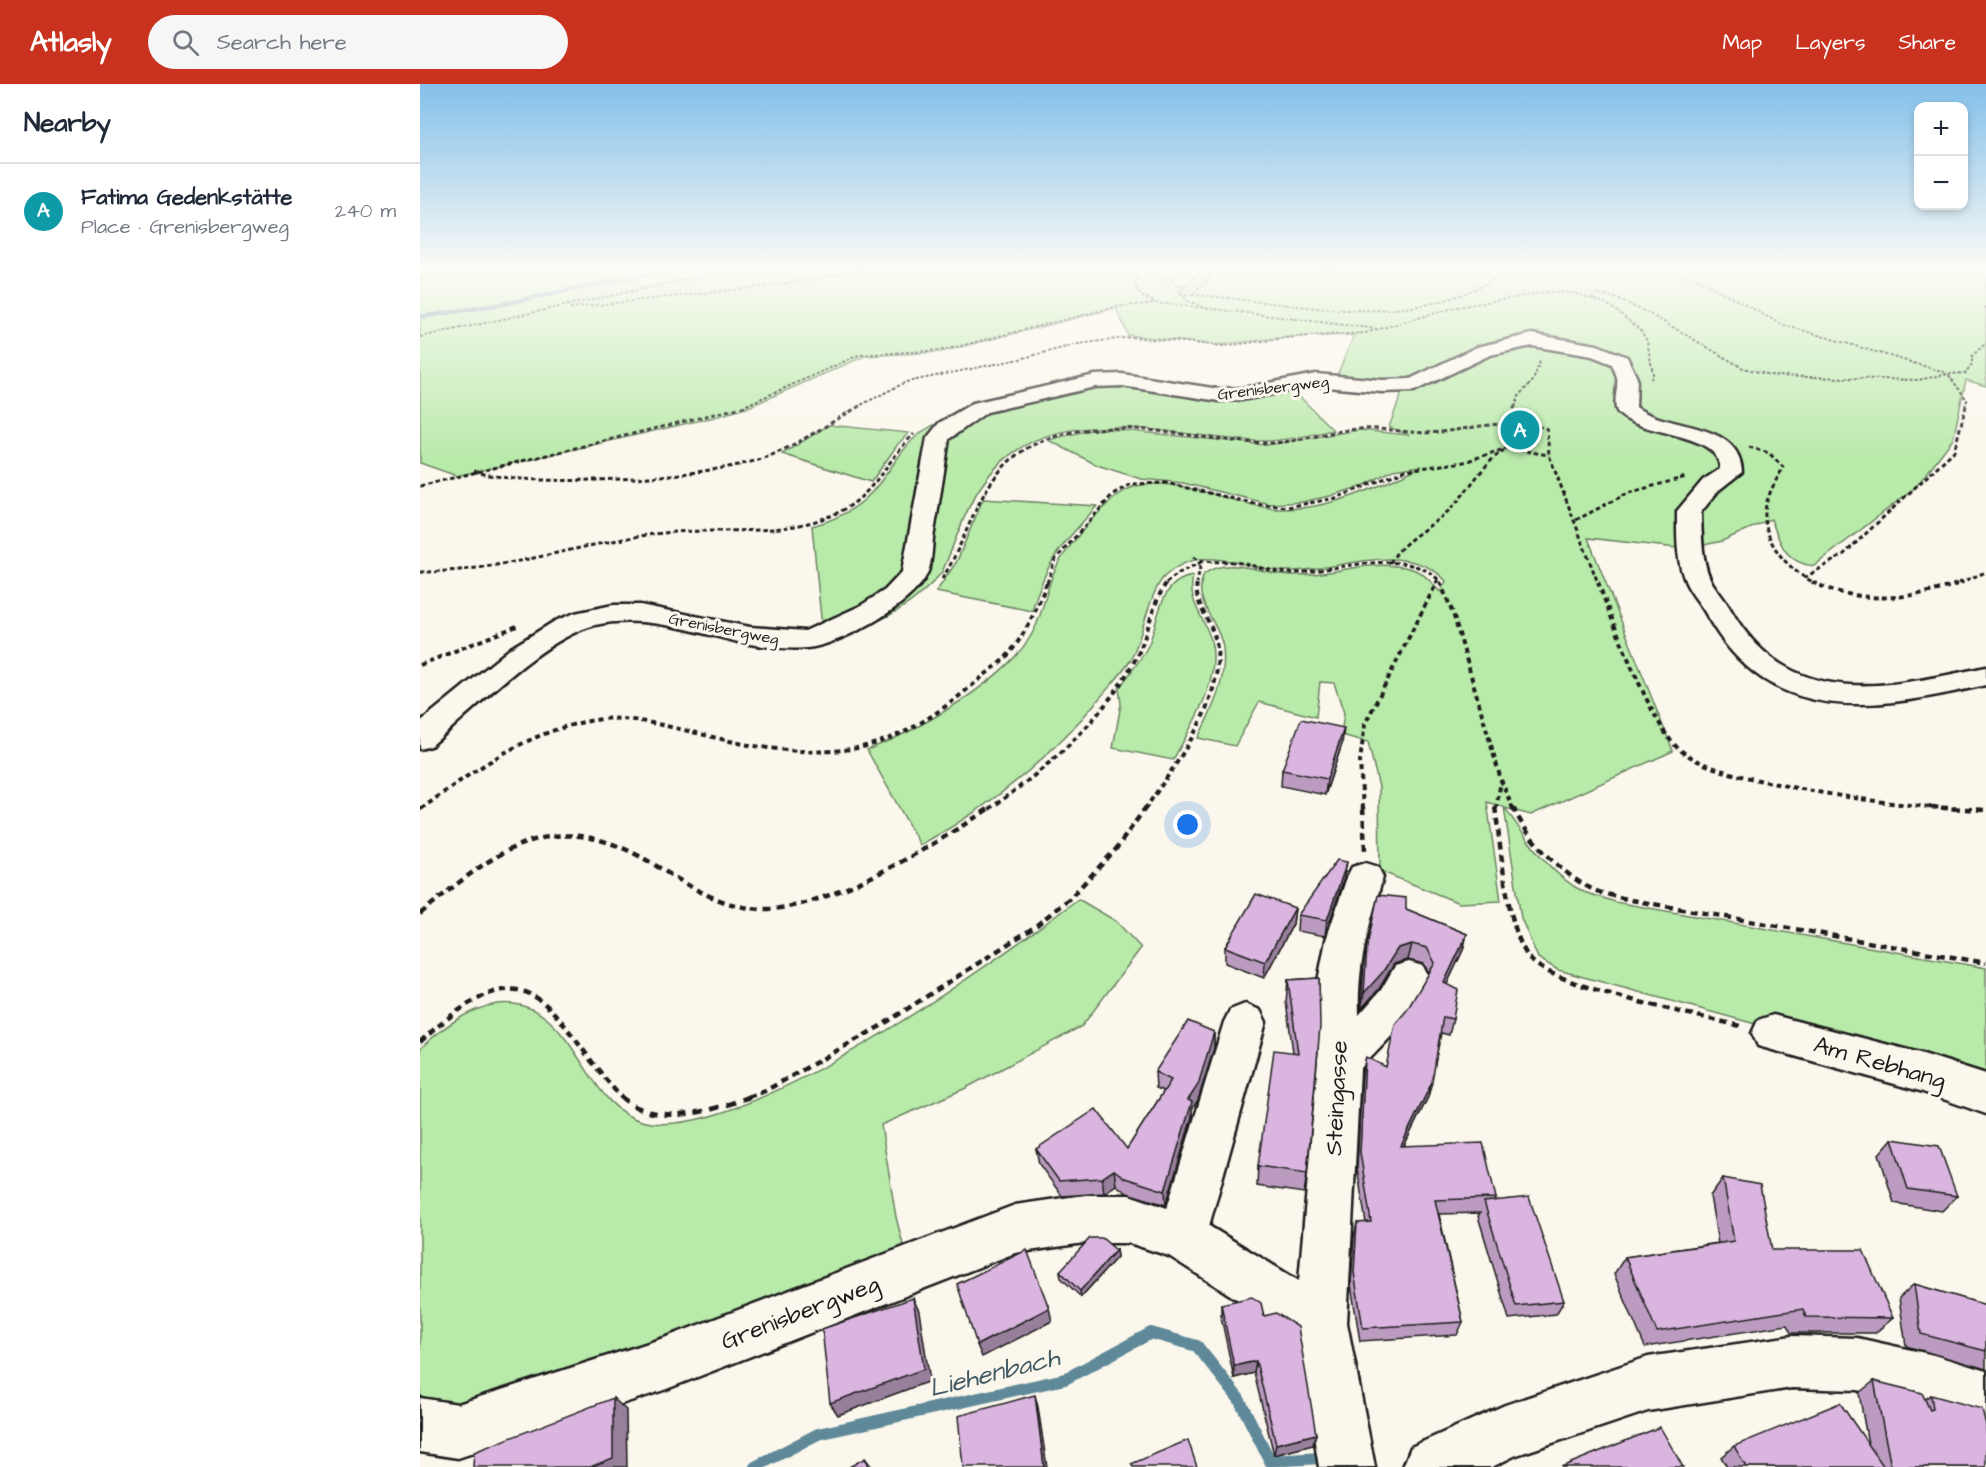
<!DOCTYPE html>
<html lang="en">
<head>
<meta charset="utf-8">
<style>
  body { margin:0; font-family:"Architects Daughter",sans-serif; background:#f6f6f7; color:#1f2937 }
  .controls { position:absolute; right:18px; top:18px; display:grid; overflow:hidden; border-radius:12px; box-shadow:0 3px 9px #0003 }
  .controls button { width:54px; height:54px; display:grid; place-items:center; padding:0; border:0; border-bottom:2px solid #e0e1e3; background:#fff; color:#1f2937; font:30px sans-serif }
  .you { position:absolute; left:768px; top:741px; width:21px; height:21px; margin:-15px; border:4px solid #fff; border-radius:50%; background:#1a73e8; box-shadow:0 0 0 9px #1a73e833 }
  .badge { display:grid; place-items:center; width:39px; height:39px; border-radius:50%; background:#c8321e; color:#fff; font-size:20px; font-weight:700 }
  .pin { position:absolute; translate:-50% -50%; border:3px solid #fff; box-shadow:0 2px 6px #0006 }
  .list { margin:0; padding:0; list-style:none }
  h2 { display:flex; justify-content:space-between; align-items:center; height:78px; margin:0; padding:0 24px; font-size:26px }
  h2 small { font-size:20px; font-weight:400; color:#747a83 }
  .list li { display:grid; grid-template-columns:39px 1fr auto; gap:18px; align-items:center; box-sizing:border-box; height:96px; padding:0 24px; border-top:2px solid #e0e1e3 }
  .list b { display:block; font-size:22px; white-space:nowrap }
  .list p { margin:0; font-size:20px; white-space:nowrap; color:#747a83 }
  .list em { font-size:20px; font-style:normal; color:#747a83 }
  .icon { flex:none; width:33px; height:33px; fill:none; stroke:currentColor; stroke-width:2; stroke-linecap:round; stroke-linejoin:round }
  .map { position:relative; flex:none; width:1566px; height:1383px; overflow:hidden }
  header { display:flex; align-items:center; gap:36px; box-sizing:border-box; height:84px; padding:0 30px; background:#c8321e; color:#fff }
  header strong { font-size:28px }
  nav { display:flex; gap:33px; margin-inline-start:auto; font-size:21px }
  .search { width:420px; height:54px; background:#f6f6f7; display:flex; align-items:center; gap:15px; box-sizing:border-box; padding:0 21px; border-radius:33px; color:#747a83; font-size:22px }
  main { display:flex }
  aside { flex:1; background:#fff }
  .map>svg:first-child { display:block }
  .green { fill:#b8eaa9; stroke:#6a8362; stroke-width:1.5 }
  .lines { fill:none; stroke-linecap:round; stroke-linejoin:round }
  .stream-far1 { stroke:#5f8999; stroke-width:4.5 }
  .stream { stroke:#5f8999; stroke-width:12 }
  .minor-casing { stroke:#1c1c1c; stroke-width:5 }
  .path-far4 { stroke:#1c1c1c; stroke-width:2; stroke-dasharray:3 2; stroke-linecap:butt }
  .path-far3 { stroke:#1c1c1c; stroke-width:3; stroke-dasharray:4.5 3; stroke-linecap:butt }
  .path-far2 { stroke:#1c1c1c; stroke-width:4; stroke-dasharray:5 4; stroke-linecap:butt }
  .path-far1 { stroke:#1c1c1c; stroke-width:4.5; stroke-dasharray:7 5; stroke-linecap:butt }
  .path { stroke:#1c1c1c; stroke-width:5; stroke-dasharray:9 7; stroke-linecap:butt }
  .minor { fill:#fbf7ec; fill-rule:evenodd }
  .wall { fill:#bb9cc0; stroke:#1c1c1c; stroke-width:1.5 }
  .shaded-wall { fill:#987f9c; stroke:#1c1c1c; stroke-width:1.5 }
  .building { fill:#d9b5df; stroke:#1c1c1c; stroke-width:1.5 }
  .labels { text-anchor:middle; stroke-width:6; stroke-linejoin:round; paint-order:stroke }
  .far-street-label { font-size:16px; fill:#1c1c1c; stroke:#fbf7ec }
  .near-street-label { font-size:24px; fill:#1c1c1c; stroke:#fbf7ec }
  .near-water-label { font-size:26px; font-style:italic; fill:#435b65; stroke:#fbf7ec }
</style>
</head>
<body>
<header>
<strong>Atlasly</strong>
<div class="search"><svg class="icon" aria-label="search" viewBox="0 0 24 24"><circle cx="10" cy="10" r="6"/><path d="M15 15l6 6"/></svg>Search here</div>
<nav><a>Map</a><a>Layers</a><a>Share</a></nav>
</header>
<main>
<aside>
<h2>Nearby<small></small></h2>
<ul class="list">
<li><span class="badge" style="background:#0f9aa8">A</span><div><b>Fatima Gedenkstätte</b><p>Place · Grenisbergweg</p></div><em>240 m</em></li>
</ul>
</aside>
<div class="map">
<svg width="1566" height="1383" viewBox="0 0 1566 1383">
  <rect width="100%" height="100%" fill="#fbf7ec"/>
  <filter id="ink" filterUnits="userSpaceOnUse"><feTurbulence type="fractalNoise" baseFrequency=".0167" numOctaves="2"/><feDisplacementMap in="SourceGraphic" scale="12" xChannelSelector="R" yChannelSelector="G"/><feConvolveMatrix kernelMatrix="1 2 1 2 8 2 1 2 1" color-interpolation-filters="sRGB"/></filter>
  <g filter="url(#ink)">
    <g class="green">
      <path d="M 0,185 L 1566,185 L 1566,302 L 1546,296 L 1533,355 L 1496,403 L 1394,482 C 1365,479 1360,459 1351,435 L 1302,457 L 1266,465 L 1168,454 L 1253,667 L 1111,731 L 1085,724 C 1106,754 1130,791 1164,808 C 1174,812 1185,814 1195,818 L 1566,884 L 1566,1003 L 1138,886 L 1118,874 L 1101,834 L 1084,723 L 1067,718 L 1081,817 L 1039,819 L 960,787 L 959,703 L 948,658 L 921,651 L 924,629 L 914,599 L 900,598 L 896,633 L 839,618 L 815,662 L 778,654 C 792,626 807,597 803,564 C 800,538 771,518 784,490 C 810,471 843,491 873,491 C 910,492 946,476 984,483 C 1002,486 1009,495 1020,508 L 1026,497 C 986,453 915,489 865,487 C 822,485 782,457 744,493 C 729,509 722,555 710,577 C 701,591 689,603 678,616 C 628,676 569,724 500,761 L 447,666 C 497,647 590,595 614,546 C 623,528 626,508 633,490 C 642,468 683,419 704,407 C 745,384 814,423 859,425 C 909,426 959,403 1002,382 L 973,386 L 945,401 L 910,412 L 882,418 L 850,420 L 763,399 L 721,395 L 677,381 L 628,356 L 670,346 L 690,345 L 846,361 L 939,346 L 989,351 L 969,343 L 983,306 L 916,294 L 934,251 L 867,253 L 797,261 L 708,251 L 696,224 L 521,268 L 445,272 L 326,324 L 295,333 L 37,392 L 0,379 Z"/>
      <path d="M 680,298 L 773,311 L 868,301 L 913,346 C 887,352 862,358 836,357 C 748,353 622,310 562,401 C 544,426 535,460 522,488 C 496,520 464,537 426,550 L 485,510 L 519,362 L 558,328 Z"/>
      <path d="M 533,333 L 518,348 L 488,484 L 475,506 L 402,544 L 392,442 C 414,436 435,427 451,409 C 482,375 483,349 533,333 Z"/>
      <polygon points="409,341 489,349 478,360 451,398 362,370"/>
      <path d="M 563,415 L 677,422 C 641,462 627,475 612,527 L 516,508 L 537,477 Z"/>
      <path d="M 773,492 C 767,516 783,532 790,553 C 803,595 772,641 753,676 L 693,664 L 701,620 L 699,604 C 709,591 720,577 728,562 C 740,535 738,497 773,492 Z"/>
      <path d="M 658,815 L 696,837 L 721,864 L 662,942 L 546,1004 L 461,1041 L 476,1133 L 487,1176 L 50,1324 L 3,1319 L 0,1312 L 0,965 C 20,945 49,924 77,920 C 156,911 161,1025 225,1038 C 324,1059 577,877 658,815 Z"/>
    </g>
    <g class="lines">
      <polyline class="stream-far1" points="0,233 77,221 252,185"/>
      <polyline class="stream" points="335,1383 398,1350 645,1295 731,1249 777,1262 819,1315 850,1377 901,1374"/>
      <defs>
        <g id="minor">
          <path d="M 1112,250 L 1177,261 L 1207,273 L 1217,294 L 1216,323 C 1248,347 1320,336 1322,388 L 1299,406 L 1281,428 C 1282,451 1281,480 1293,500 C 1299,509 1306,517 1311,526 C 1370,629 1471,603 1566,583 L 1566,601 C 1458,625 1350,647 1286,530 C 1280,519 1271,510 1266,499 C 1256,477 1257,451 1257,427 L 1283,396 L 1300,385 C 1299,347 1224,353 1199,330 C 1191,322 1199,304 1197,294 C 1196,289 1193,284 1192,280 L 1172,272 L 1112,262 L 1070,271 L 994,307 L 962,308 L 896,302 L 822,316 L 799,317 L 702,302 L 675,303 L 567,328 L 529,355 C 524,388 519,421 513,454 C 512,465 512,480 507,490 C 493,521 419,562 386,564 C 364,566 340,562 318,558 C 272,547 223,530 175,541 C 121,555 54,626 11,662 L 0,665 L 0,638 L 91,564 L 135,537 L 155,529 L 193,521 L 220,521 L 330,543 L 385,547 L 440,522 L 465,506 L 482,488 L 507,354 L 519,339 L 553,319 L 675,291 L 702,290 L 799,305 L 822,304 L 896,290 L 962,296 L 990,295 L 1057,263 Z"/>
          <path d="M 945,779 L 958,783 L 963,793 C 949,841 937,880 939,931 L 961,906 L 975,882 L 989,878 L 1003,882 L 1009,894 L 982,941 L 940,985 L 927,1239 L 955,1383 L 899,1383 L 878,1254 L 749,1172 L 709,1159 L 664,1159 L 595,1169 L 244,1306 L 38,1374 L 0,1368 L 0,1314 L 38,1320 L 244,1254 L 595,1121 L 664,1111 L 709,1111 L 747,1124 L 804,938 L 810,926 L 825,920 L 840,926 L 846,938 L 789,1142 L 879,1197 L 899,964 L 898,897 L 906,856 L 927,793 L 932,783 Z"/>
          <polygon points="1353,931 1500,969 1566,990 1566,1030 1500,1007 1338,962 1332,949 1338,936"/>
          <polygon points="1372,1252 1437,1254 1514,1271 1566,1287 1566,1341 1514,1325 1437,1306 1372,1304 1228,1327 1094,1372 1072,1383 983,1383 991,1363 1085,1321 1228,1273"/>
        </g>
      </defs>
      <use href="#minor" class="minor-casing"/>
      <g class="path-far4">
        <polyline points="720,185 715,203 721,212 735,218"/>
        <polyline points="734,185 761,203"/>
        <polyline points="783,185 759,208 768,217 786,224 957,245"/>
        <polyline points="879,185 950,185"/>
        <polyline points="1252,185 1272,192 1361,240 1527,289"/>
        <polyline points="1341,185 1377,190 1420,185"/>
        <polyline points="286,190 300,185"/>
        <polyline points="0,194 54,185"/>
        <polyline points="760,210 772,211 797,185"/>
        <path d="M 772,211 C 859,216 946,241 1032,214 C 1054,207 1074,194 1095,185"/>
        <polyline points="1172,215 1175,210 1193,213 1230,230 1323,284 1355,292 1498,296 1528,290"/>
        <polyline points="1566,222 1566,227"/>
        <polyline points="150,224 350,202 449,185"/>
        <polyline points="0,253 277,193 334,185"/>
        <polyline points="322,323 439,271 524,266 694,223 736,219 786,224"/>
        <polyline points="437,323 486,298 600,275 658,260 712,253 804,262 875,253 945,249 1037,223 1128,208 1153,209 1185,219 1198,228 1221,247 1227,257 1233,290 1231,295"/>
        <polyline points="1095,323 1100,310 1113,297 1120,277"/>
        <polyline points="1545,323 1547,316 1528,290 1546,289 1552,280 1552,272 1566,259"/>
      </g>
      <g class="path-far3">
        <polyline points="1088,339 1095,322"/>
        <path d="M 1329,363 L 1349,369 L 1363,383 C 1357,395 1349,408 1346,421 C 1339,454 1367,486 1395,499"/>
        <path d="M 54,387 C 106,406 301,394 352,371 C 382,358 411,338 440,322"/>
        <polyline points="0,402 327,322"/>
        <polyline points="1156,436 1208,409 1266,393"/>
        <path d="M 773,473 C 786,480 799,477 813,478 C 833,480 852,489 872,489 C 913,488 991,460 1021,499"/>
        <path d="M 970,479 C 981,458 1007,445 1025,430 C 1047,411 1060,382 1084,366"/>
        <path d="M 0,488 C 81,488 155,461 234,450 C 296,442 360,456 419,428 C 452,413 468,375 494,350"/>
        <polyline points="1384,494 1423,471 1534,367 1546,322"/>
        <path d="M 522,495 C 551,450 559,389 611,362 C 684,325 768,357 844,359 C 876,360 906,347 938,345 C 965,343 992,351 1020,348 C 1057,344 1090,333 1127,345 L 1129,371 L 1178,499"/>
        <polyline points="627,499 635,476 693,410 711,400 746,399 836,420 868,423 916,414 986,386 1044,378 1087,364 1129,371"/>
        <polyline points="746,499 759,489 781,478 777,499"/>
        <polyline points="1016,499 1018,496"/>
        <polyline points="1539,499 1566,488"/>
      </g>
      <g class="path-far2">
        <polyline points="1020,498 1033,529 1081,696 1093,725"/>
        <path d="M 1178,498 C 1190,531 1234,647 1259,665 C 1285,686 1325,693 1357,700 C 1418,713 1476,721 1538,725"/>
        <path d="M 1392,498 C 1440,521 1493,516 1543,498"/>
        <polyline points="0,581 97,542"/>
        <path d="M 1,725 C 56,685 111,644 182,635 C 220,631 289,654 329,661 C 365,667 405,671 442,663 C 489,652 526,624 562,593 C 572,585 585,576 592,566 C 608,545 618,522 627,498"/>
        <path d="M 569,725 C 626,686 683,636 716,574 C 729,549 731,521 747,498"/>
        <path d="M 725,725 C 755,681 807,615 796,558 C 792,537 773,520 777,498"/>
        <polyline points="943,725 940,677 945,640 1017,498"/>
        <polyline points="1076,725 1081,697"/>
      </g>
      <g class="path-far1">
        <polyline points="943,723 945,767"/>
        <path d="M 1075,723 C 1081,761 1086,844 1109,874 C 1132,903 1278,931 1320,942"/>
        <path d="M 1093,723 C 1107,755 1142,791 1174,806 C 1186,811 1199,813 1211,816 L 1566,879"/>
        <polyline points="1509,723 1566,726"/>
        <polyline points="0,725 3,723"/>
        <path d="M 0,830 C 81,763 135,718 238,783 C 270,803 302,823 341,825 C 405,828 518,759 571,723"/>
        <path d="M 0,958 C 118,850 125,929 201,1013"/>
        <polyline points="328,1013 345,1007 459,943 613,844 650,814 696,765 726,723"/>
      </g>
      <path class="path" d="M 200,1012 C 236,1045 292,1027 332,1012"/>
      <use href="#minor" class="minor"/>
    </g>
    <g class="wall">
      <polygon points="922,660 905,711 861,702 862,686"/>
      <polygon points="924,794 905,852 877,847 878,831"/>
      <polygon points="875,824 873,840 844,894 805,879 805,863"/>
      <polygon points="986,825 1047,850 1043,866 1027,900 1033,935 1029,951 1021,949 1008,1013 984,1062 1076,1114 1075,1117 1144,1217 1136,1230 1089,1235 1058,1132 1060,1129 1019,1130 1043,1238 1037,1251 940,1257 931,1201 934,1153 937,1139 946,1139 937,1083 942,991 945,976 966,983 1009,890 1004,880 988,876 974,880 959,905 941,925 944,878 947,862"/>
      <polygon points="899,894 887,1089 884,1109 837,1102 838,1082 873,968 866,918 868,896"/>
      <polygon points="794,948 794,964 778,1016 772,1025 772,1033 746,1121 707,1109 696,1101 684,1109 642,1112 619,1080 616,1065 707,1065 744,1007 736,1004 735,988"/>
      <polygon points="1472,1055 1537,1112 1522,1127 1474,1119 1459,1070"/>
      <polygon points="1303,1094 1352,1166 1473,1234 1455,1249 1371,1249 1367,1241 1225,1263 1194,1190 1205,1173 1298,1159 1290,1112"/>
      <polygon points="696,1166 697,1173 661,1213 641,1194 640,1187"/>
      <polygon points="1494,1200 1566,1221 1566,1285 1486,1262 1479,1214"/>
      <polygon points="801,1220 844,1232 896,1350 893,1361 854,1371 834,1289 814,1294 801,1233"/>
      <polygon points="1454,1297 1505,1315 1511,1311 1566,1383 1307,1383 1301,1373 1314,1362 1448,1360 1439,1309"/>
    </g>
    <g class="shaded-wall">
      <polygon points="924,644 922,660 905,711 907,695"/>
      <polygon points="927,778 924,794 905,852 907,836"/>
      <polygon points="875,824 873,840 844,894 845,878"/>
      <polygon points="1047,850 1043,866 1020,915 1024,899"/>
      <polygon points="992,860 988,876 974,880 959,905 941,925 944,909 978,864"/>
      <polygon points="794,948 794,964 778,1016 772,1025 772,1033 746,1121 745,1107 768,1016"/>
      <polygon points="1012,998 1008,1013 977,1076 981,1062"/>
      <polygon points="694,1086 696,1101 684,1109 682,1094"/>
      <polygon points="696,1166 697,1173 661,1213 660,1207"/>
      <polygon points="493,1214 499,1227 510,1297 418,1331 410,1319"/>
      <polygon points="629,1224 632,1237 562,1273 557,1261"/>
      <polygon points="836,1277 834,1289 814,1294 814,1282"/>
      <polygon points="615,1311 618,1323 627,1383 624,1383"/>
      <polygon points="193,1314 206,1326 207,1383 170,1383"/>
      <polygon points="896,1350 893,1361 854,1371 856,1360"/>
      <polygon points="445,1374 452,1383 448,1383"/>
    </g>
    <g class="building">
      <polygon points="881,635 924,644 907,695 862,686"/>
      <polygon points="917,776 927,778 907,836 878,831"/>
      <polygon points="836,810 875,824 845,878 805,863"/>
      <polygon points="958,811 986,814 986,825 1047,850 1024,899 1038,906 1033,935 1023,933 1012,998 981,1062 1063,1059 1076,1114 1015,1116 1043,1238 943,1244 934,1188 937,1139 951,1138 940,1068 945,976 946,973 966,983 975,940 987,926 1015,879 1007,864 992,860 978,864 962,889 944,909 947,862"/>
      <polygon points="899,894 900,943 887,1089 838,1082 854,966 878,969 868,896"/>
      <polygon points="768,937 794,948 778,1001 768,1016 772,1018 745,1107 705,1094 694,1086 682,1094 639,1097 616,1065 676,1025 707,1065 751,996 735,988"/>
      <polygon points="1472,1055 1519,1062 1537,1112 1488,1105"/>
      <polygon points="1303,1094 1340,1101 1352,1166 1443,1166 1473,1234 1386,1233 1383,1225 1237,1248 1205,1173 1314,1157"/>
      <polygon points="1109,1113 1144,1217 1096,1222 1064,1118"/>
      <polygon points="670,1154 682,1154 696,1166 660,1207 640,1187"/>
      <polygon points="607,1166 629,1224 557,1261 537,1200"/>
      <polygon points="1494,1200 1566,1221 1566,1267 1501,1250"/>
      <polygon points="832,1213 841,1219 844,1232 856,1229 878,1243 896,1350 856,1360 836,1277 814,1282 801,1220"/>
      <polygon points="493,1214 504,1285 410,1319 402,1245"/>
      <polygon points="1454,1297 1502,1309 1510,1326 1513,1325 1511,1311 1562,1325 1566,1341 1566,1383 1471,1383"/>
      <polygon points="615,1311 624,1383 543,1383 538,1332"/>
      <polygon points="193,1314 193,1374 170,1383 53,1383 54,1368"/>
      <polygon points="1420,1319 1464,1383 1326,1383 1314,1362"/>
      <polygon points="1240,1343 1263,1383 1141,1383"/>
      <polygon points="768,1356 777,1383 713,1383 711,1380"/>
      <polygon points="445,1374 448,1383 429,1383"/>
    </g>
  </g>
  <linearGradient id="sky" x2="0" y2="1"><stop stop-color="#83c0ea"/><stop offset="0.49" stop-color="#fdfbf6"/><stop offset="1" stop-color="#fdfbf6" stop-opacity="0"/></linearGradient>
  <rect width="1566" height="379" fill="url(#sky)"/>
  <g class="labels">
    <g class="far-street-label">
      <text transform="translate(853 303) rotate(-7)" y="6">Grenisbergweg</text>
      <text transform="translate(304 544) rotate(11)" y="6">Grenisbergweg</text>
    </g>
    <g class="near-street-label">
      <text transform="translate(1460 978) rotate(16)" y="8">Am Rebhang</text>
      <text transform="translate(916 1014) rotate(-87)" y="8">Steingasse</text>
      <text transform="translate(380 1228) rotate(-21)" y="8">Grenisbergweg</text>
    </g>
    <g class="near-water-label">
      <text transform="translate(574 1288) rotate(-14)" y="9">Liehenbach</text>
    </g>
  </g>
</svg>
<div class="controls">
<button>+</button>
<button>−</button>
</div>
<div class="you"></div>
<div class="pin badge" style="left:1100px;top:346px;background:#0f9aa8">A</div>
</div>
</main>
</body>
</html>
